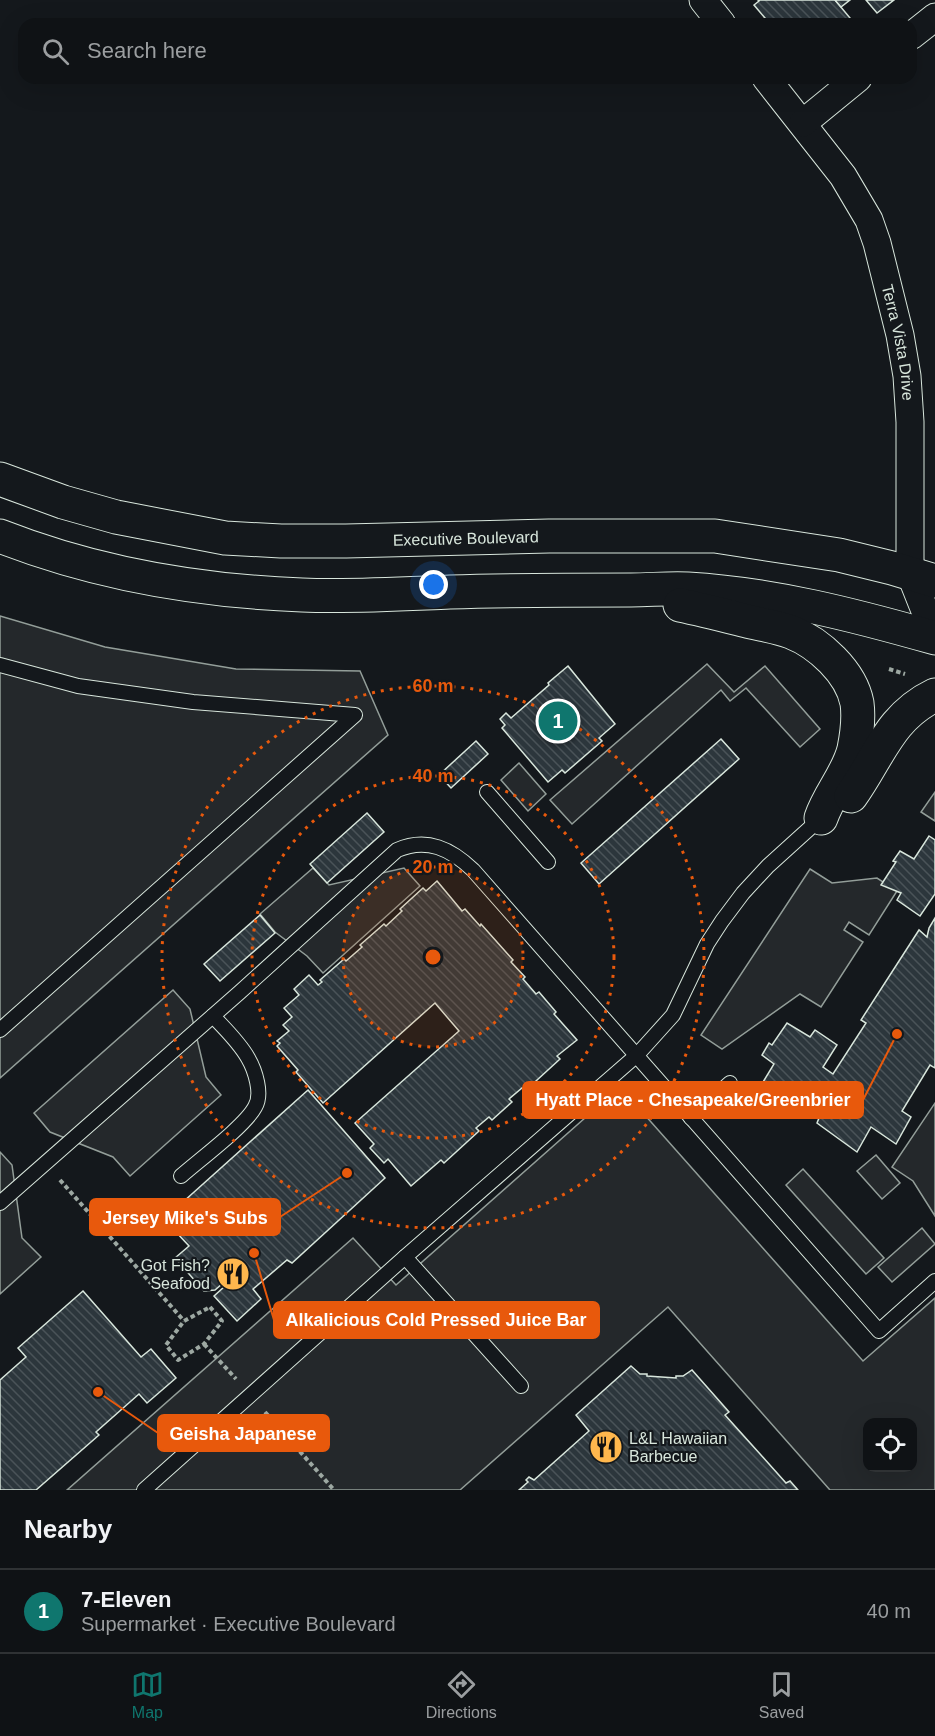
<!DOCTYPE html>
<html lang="en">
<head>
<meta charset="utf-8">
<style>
  body { margin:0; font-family:Helvetica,sans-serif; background:#181b1e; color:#f1f3f6 }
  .controls { position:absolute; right:18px; bottom:18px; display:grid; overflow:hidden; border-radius:12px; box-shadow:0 6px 24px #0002 }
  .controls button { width:54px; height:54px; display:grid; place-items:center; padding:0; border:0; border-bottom:2px solid #2f3234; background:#0f1215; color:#f1f3f6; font:30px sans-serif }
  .you { position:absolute; left:434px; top:585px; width:21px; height:21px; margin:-15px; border:4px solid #fff; border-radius:50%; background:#1a73e8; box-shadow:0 0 0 9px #1a73e833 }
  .badge { display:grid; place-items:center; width:39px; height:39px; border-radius:50%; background:#0f766e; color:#fff; font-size:20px; font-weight:700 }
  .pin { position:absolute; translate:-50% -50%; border:3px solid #fff; box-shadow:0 2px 6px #0006 }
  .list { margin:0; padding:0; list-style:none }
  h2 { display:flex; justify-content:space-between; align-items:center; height:78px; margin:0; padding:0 24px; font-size:26px }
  h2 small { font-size:20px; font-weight:400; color:#9b9ea0 }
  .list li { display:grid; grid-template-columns:39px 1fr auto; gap:18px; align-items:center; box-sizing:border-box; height:84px; padding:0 24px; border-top:2px solid #2f3234 }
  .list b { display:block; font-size:22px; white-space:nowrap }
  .list p { margin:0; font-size:20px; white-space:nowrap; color:#9b9ea0 }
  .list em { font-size:20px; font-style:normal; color:#9b9ea0 }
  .icon { flex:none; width:33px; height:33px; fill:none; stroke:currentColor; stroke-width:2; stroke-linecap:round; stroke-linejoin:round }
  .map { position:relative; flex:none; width:935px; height:1490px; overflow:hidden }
  .search { position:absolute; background:#0f1215; box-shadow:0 6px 24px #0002; left:18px; right:18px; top:18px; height:66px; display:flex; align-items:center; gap:15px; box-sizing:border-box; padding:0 21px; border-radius:18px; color:#9b9ea0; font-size:22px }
  .sheet { height:162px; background:#0f1215 }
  nav { display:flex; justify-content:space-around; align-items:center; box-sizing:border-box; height:84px; border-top:2px solid #2f3234; background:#0f1215; font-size:16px; color:#9b9ea0 }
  nav a { display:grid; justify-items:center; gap:3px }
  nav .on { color:#0f766e }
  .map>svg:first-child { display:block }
  .parking { fill:#24282b; stroke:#939e99; stroke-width:1.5; fill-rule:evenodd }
  .building { fill:url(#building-back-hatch); stroke:#d8e6dc; stroke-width:1.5 }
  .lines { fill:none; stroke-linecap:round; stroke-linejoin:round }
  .lane-casing { stroke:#d8e6dc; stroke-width:16 }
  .street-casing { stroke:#d8e6dc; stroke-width:29 }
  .secondary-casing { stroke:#d8e6dc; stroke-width:35 }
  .path { stroke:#9da8a2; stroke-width:4; stroke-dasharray:4.5 3; stroke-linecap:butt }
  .lane { stroke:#14181c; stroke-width:14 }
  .street { stroke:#14181c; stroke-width:27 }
  .secondary { stroke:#14181c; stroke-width:33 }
  .ring { fill:none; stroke:#e8590c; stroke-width:3; stroke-dasharray:3 6 }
  .labels { text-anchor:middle; stroke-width:4.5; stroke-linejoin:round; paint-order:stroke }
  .street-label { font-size:16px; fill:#d8e6dc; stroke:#14181c }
  .poi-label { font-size:16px; fill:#d8e6dc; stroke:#14181c; text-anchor:end }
  .centre { fill:#e8590c; stroke:#14181c; stroke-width:3 }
  .ring-label { font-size:18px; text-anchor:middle; font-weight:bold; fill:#e8590c; stroke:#14181c; stroke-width:4.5; stroke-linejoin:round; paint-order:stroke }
  .leader { fill:none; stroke:#e8590c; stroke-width:2 }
  .callout-dot { fill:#e8590c; stroke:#14181c; stroke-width:2 }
  .callout { fill:#e8590c; stroke:#e8590c; stroke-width:2 }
  .callout-label { font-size:18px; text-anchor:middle; font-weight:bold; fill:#fff }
</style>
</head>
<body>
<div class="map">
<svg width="935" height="1490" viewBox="0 0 935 1490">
  <defs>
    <pattern id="building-back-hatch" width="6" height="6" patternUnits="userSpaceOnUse" patternTransform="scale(1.5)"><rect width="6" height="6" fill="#2c363c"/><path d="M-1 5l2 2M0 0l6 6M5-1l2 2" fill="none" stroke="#4a5358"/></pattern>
  </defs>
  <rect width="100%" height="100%" fill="#14181c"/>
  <g class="parking">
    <polygon points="0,616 105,647 236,669 360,671 388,735 0,1078"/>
    <polygon points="707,664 734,692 765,666 820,729 800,747 746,688 730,701 721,690 572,824 550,800"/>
    <polygon points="519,763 546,794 528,811 501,780"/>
    <polygon points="935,792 935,821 921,812"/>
    <polygon points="313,868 329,885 404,868 420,886 323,973 307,956 275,932 260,914"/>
    <polygon points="810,869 832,883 877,878 897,891 869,935 849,922 844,930 863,942 821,1007 800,994 722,1049 701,1035"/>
    <polygon points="173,990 190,1009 206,1077 221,1095 130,1176 113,1157 50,1132 34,1113"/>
    <path d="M 620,1087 L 863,1361 L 935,1298 L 935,1490 L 830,1490 L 668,1307 L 460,1490 L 67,1490 L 353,1238 L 396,1285 ZM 868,1422 L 912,1422 L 912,1468 L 868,1468 Z"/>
    <polygon points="935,1103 935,1216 913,1181 892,1167"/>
    <polygon points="0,1152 12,1165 22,1238 41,1257 0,1294"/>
    <polygon points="876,1155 900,1183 882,1199 857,1171"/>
    <polygon points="803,1169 884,1258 866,1274 786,1185"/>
    <polygon points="922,1228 935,1244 892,1282 878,1267"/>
  </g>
  <g class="building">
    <polygon points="758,0 835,0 855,24 770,24 754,5 759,1"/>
    <polygon points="835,0 850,0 841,7"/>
    <polygon points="866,0 894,0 877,13"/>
    <polygon points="568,666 615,724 599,738 602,741 565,773 562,770 548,782 502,728 505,725 500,719 506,713 511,718 549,685 548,683"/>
    <polygon points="721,739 739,759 599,884 581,863"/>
    <polygon points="476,741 488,754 451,788 439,775"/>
    <polygon points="367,813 384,832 327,883 310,864"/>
    <polygon points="929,836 935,840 935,894 920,916 897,900 901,893 881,885 896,862 893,861 900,851 914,859"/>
    <polygon points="437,881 462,911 465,909 480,926 481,924 513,960 511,962 525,977 523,979 536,994 539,992 556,1012 554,1014 577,1040 557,1056 560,1059 525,1091 522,1088 509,1099 512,1102 492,1120 489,1117 476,1128 479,1131 444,1163 441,1160 411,1186 388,1159 384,1163 370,1148 374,1144 355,1123 459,1031 435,1003 323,1103 296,1072 298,1070 277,1046 280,1043 277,1041 289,1031 283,1025 292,1017 284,1008 299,995 294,989 309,975 318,985 322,982 320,980 344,959 346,961 362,947 360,945 384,924 386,926 402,911 400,909 423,888 426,891"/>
    <polygon points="260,915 275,933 220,981 204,964"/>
    <polygon points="935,918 935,1068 930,1065 902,1111 911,1117 896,1144 871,1127 857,1152 817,1123 819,1118 804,1109 799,1114 760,1087 774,1064 762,1055 769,1043 772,1045 787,1023 810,1037 815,1030 837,1045 823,1067 833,1074 866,1023 861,1020 919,930 927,937 929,928"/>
    <polygon points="308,1090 385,1178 292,1263 287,1260 253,1289 261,1299 237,1321 214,1296 225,1286 222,1284 215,1290 204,1291 175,1258 189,1246 164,1219"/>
    <polygon points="83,1291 141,1357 151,1349 176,1378 147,1403 139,1394 96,1432 99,1435 36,1490 0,1490 0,1380 26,1357 18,1348"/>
    <polygon points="631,1366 640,1374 647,1374 647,1376 676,1378 676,1376 683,1376 692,1370 729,1412 725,1415 786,1483 790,1481 798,1490 519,1490 528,1482 526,1480 529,1477 534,1480 589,1431 576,1415"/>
  </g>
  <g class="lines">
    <defs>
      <g id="lane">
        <polyline points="0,665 78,686 193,702 355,715 0,1030"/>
        <polyline points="487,792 548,862"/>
        <polyline points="691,1118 730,1083"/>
        <path d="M 181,1176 C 199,1160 245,1126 255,1107 C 263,1094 255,1070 248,1058 C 239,1042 225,1029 213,1016"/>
        <path d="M 0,1203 L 240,992 L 397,850 C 427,837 451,849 473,870 L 879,1331 L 935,1281"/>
        <polyline points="405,1257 521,1386"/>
        <polyline points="144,1490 405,1257 637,1055 673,1015 707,944 722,921 743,893 768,866 821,818"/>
      </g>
      <g id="street">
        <polyline points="703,0 722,24"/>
        <polyline points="911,36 935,17"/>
        <path id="s1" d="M 766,78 L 843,176 L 869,220 L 877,243 L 900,335 L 907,376 L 910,422 L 910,573 L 935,636"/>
        <polyline points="803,123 858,78"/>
      </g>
      <g id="secondary">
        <path id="s2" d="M 0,479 L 63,502 L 116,517 L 225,538 L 281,541 L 346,541 L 549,536 L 715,536 L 839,555 L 892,568 L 935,581"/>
        <path d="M 0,536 C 97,574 198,591 302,595 C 351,597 401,594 450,592 C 510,590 570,590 631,590 C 650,590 669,588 688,589 C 773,594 854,615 935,638"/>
        <path d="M 680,605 C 704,610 727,616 751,622 C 764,625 778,627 791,632 C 819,643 851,672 857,703 C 859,718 857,734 854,749 C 848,774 829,794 821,818"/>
        <path d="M 851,796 C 879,757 889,717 935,695"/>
      </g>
    </defs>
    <use href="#lane" class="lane-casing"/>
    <use href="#street" class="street-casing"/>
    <use href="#secondary" class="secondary-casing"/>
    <g class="path">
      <polyline points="889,669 905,674"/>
      <polyline points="60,1180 184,1321"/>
      <polygon points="210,1307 222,1321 204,1344 178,1360 166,1345 184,1321"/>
      <polyline points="204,1344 236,1379"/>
      <polyline points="265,1412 334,1490"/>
    </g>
    <use href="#lane" class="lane"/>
    <use href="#street" class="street"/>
    <use href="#secondary" class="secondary"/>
  </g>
  <circle cx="433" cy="957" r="90" fill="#e8590c" fill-opacity=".12"/>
  <g class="ring">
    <circle cx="433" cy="957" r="90"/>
    <circle cx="433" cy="957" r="181"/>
    <circle cx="433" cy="957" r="271"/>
  </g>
  <defs>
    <symbol id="restaurant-disc" viewBox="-11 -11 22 22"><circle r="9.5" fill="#ffb74d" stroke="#14181c"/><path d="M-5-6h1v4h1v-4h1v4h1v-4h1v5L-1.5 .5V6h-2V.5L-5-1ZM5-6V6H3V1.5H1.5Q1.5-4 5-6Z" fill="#111"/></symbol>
  </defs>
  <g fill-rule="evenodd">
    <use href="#restaurant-disc" x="214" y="1255" width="38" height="38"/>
    <use href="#restaurant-disc" x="587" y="1428" width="38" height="38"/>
  </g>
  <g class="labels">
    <g class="street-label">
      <text dy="6" stroke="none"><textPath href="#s1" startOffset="302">Terra Vista Drive</textPath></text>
      <text dy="6" stroke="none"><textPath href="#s2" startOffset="474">Executive Boulevard</textPath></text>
    </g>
    <g class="poi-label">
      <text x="210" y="1271">Got Fish?<tspan x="210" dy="18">Seafood</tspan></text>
      <text x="629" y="1444" text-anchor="start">L&amp;L Hawaiian<tspan x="629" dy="18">Barbecue</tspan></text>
    </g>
  </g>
  <circle cx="433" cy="957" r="9" class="centre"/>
  <g class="ring-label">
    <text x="433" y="692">60 m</text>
    <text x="433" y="782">40 m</text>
    <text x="433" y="873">20 m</text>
  </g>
  <path class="leader" d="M897 1034L863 1100M347 1173L280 1217M254 1253L274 1320M98 1392L158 1433"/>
  <g class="callout-dot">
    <circle cx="897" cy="1034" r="6"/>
    <circle cx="347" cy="1173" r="6"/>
    <circle cx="254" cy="1253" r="6"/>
    <circle cx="98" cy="1392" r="6"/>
  </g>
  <g class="callout">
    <rect x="523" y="1082" width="340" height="36" rx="6"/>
    <rect x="90" y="1199" width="190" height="36" rx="6"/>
    <rect x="274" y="1302" width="325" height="36" rx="6"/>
    <rect x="158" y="1415" width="171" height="36" rx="6"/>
  </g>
  <g class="callout-label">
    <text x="693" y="1106">Hyatt Place - Chesapeake/Greenbrier</text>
    <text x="185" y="1224">Jersey Mike's Subs</text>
    <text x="436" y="1326">Alkalicious Cold Pressed Juice Bar</text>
    <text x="243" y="1440">Geisha Japanese</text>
  </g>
</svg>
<div class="controls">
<button><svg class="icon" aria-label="locate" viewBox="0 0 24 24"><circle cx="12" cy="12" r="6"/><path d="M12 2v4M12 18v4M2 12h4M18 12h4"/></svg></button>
</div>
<div class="you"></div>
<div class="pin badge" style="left:558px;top:721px">1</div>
<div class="search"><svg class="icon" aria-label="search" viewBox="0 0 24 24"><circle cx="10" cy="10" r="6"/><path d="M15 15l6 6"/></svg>Search here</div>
</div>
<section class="sheet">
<h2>Nearby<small></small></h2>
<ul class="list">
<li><span class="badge">1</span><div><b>7-Eleven</b><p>Supermarket · Executive Boulevard</p></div><em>40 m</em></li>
</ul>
</section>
<nav>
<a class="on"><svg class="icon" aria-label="map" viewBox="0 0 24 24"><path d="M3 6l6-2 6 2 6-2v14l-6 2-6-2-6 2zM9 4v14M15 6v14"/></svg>Map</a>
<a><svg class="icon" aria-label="directions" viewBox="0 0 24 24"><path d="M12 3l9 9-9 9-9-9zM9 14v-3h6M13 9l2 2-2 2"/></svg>Directions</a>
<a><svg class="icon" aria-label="saved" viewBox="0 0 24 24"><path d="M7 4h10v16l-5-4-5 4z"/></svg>Saved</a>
</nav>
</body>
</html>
